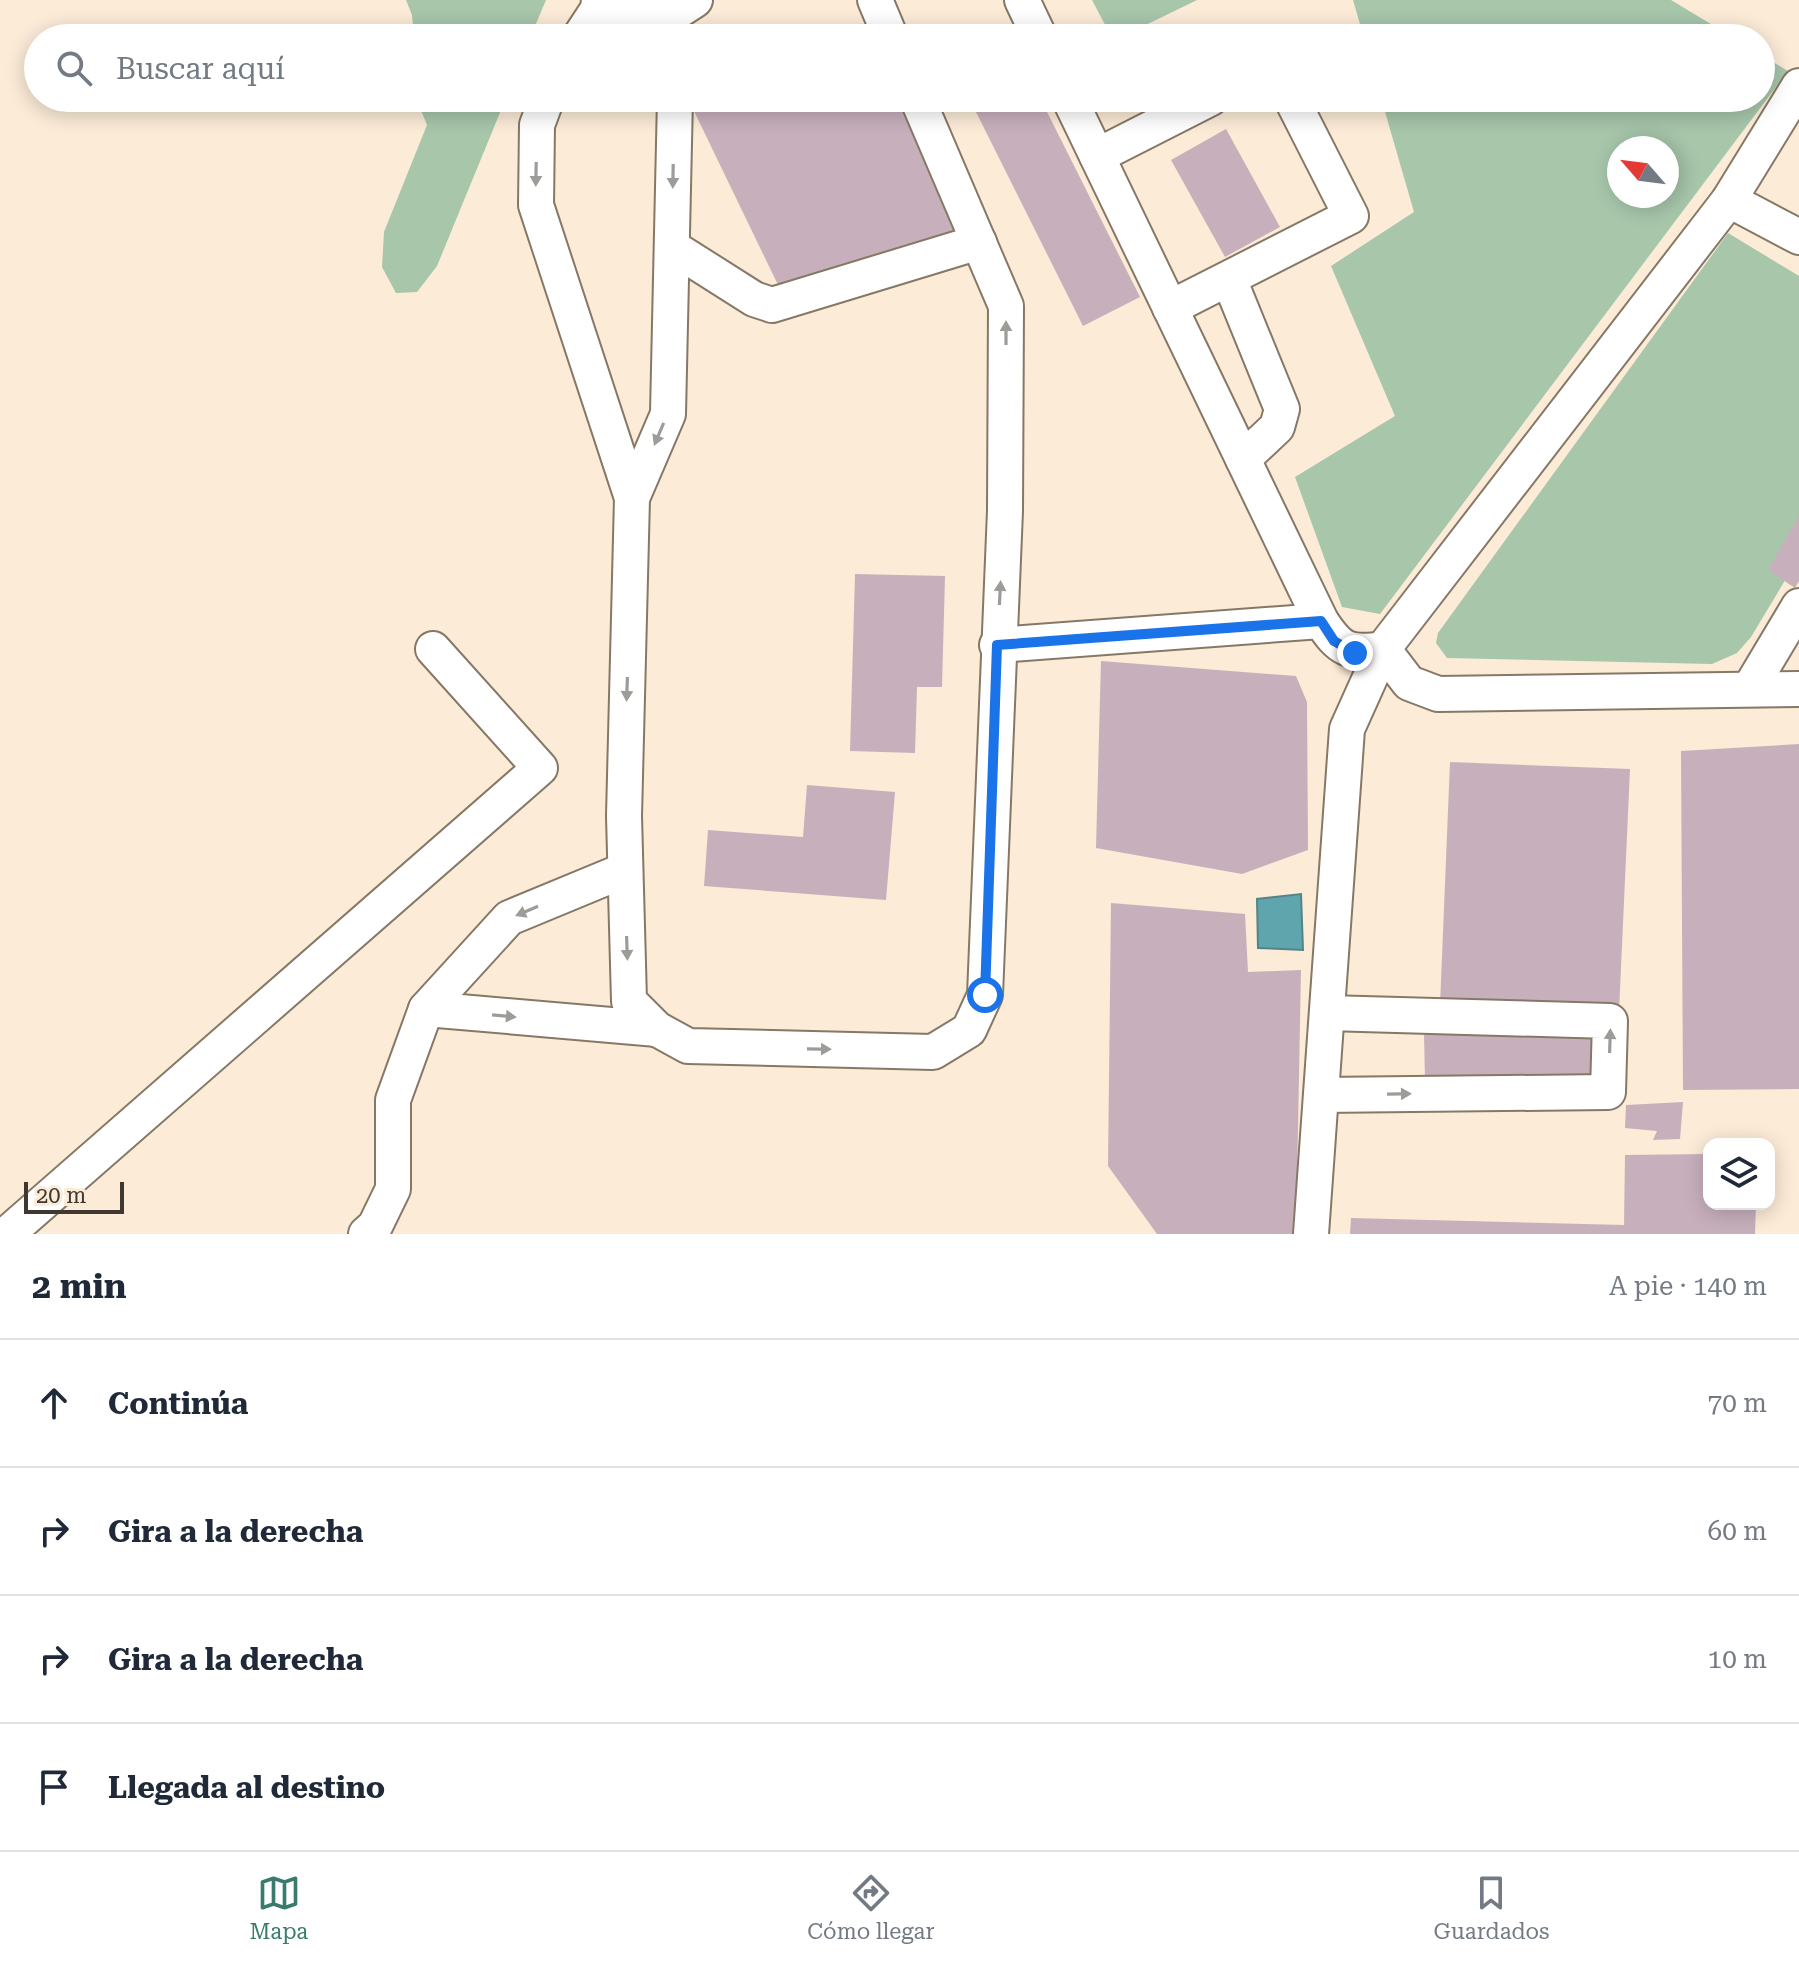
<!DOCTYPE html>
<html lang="es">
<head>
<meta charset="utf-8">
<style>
  body { margin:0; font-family:"Roboto Serif",serif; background:#f6f6f7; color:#1f2937 }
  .controls { position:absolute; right:24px; bottom:24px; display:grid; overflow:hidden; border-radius:16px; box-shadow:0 4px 20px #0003 }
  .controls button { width:72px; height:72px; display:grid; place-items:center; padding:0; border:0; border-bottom:2px solid #e0e1e3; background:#fff; color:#1f2937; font:40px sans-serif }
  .compass { position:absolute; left:1607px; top:136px; width:72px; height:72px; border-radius:50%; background:#fff; box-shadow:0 4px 20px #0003; rotate:298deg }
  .scale { position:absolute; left:24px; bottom:20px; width:100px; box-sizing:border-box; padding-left:8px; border:4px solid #3e3830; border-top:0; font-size:22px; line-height:28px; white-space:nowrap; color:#3e3830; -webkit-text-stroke:6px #fbebd7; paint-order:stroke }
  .stop { position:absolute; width:24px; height:24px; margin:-18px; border:6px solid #1a73e8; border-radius:50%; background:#fff }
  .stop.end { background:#1a73e8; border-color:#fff; box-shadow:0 2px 8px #0008 }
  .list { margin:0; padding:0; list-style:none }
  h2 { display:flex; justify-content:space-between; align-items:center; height:104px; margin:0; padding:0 32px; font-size:34px }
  h2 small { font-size:26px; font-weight:400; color:#747a83 }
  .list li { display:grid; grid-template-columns:52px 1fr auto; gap:24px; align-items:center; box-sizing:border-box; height:128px; padding:0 32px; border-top:2px solid #e0e1e3 }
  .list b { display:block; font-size:30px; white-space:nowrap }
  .list em { font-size:26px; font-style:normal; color:#747a83 }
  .icon { flex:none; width:44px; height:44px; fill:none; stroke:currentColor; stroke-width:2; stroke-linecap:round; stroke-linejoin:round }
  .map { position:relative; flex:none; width:1799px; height:1234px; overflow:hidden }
  .search { position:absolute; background:#fff; box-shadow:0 4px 20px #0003; left:24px; right:24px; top:24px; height:88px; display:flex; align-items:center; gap:20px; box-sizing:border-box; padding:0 28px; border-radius:44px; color:#747a83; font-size:30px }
  .sheet { height:616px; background:#fff }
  nav { display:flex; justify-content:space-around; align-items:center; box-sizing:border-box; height:112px; border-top:2px solid #e0e1e3; background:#fff; font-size:22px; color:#747a83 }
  nav a { display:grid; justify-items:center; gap:4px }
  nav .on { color:#397c6e }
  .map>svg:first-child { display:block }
  .green { fill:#a7c6aa; fill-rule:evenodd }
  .water { fill:#5fa5ad; stroke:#558488; stroke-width:2 }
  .building { fill:#c7b0bc }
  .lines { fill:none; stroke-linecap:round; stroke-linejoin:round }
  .minor-casing { stroke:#867866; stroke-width:38 }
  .minor { stroke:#fff; stroke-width:34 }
  .oneway { fill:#9e9c98 }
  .route { stroke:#1a73e8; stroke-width:10 }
</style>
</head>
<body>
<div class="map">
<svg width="1799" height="1234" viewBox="0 0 1799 1234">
  <rect width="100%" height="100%" fill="#fbebd7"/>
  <g class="green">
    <polygon points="406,0 546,0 530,38 414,38 412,15"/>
    <polygon points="1092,0 1197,0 1119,38 1112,38"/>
    <polygon points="1353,0 1671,0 1734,38 1364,38"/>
    <path d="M 1761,55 L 1788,71 L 1380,614 L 1342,607 L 1295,477 L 1395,416 L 1331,266 L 1414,212 L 1381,98 L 1761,98 ZM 1619,148 L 1667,148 L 1667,196 L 1619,196 Z"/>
    <polygon points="416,98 506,98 437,266 417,292 396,293 382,267 384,232 427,125"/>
    <polygon points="1728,233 1799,276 1799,557 1751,637 1737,653 1712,664 1447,658 1436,643 1438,633"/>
  </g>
  <polygon class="water" points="1301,894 1303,950 1258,948 1257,899"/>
  <g class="building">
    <polygon points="718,98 896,98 960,237 780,289 693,109"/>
    <polygon points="969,98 1040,98 1140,297 1083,326"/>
    <polygon points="1226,129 1280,227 1225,257 1171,160"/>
    <polygon points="1799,516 1799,581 1795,588 1768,570"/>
    <polygon points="855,574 945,576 942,687 917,687 915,753 850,751"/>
    <polygon points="1101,661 1296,676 1307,702 1308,850 1242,874 1096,848"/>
    <polygon points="1799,744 1799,1089 1683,1090 1681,751"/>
    <polygon points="1450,762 1630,769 1619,1012 1440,1005"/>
    <polygon points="807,785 895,792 886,900 704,886 708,830 803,837"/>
    <polygon points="1111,903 1245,914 1248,972 1301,970 1296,1234 1157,1234 1108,1166"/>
    <polygon points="1594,1033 1594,1079 1425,1080 1424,1034"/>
    <polygon points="1683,1102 1680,1139 1653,1140 1657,1131 1625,1128 1626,1105"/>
    <polygon points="1709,1154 1709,1204 1756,1204 1755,1234 1350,1234 1351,1218 1624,1225 1625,1155"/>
  </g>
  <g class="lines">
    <defs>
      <g id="minor">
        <polyline points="875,0 891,38"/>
        <polyline points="1022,0 1040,38"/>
        <polyline points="598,9 675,13 695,0"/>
        <polyline points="579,38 598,9 599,0"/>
        <polyline points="547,98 537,125 536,205 632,498"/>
        <polyline points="675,98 668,414 632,498 624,816 629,1001 657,1029 688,1046 933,1052 969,1030 985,995 1005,511 1006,306 917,98"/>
        <path d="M 1069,98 L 1321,621 C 1340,650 1348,654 1383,649 L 1409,683 L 1438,694 L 1799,689"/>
        <polyline points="1097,156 1211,98"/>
        <polyline points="1729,200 1799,237"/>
        <polyline points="672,247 754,299 772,305 979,242"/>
        <polyline points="1229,279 1282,409 1277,427 1243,459"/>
        <polyline points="1170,308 1351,216 1291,98"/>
        <polyline points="997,645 1321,621"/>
        <polyline points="1750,688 1799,606"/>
        <polyline points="426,1009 657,1029"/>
        <polyline points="1321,1095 1608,1092 1610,1021 1327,1013"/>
        <polyline points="7,1234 540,768 433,649"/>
        <polyline points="366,1234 375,1226 393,1189 393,1100 426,1009 509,918 625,870"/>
        <polyline points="1311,1234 1347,729 1383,649 1729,200 1799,86"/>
      </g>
    </defs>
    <use href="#minor" class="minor-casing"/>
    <use href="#minor" class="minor"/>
  </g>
  <defs><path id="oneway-solid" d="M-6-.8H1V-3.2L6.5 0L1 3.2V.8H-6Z" transform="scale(2)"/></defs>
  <g class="oneway">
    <use href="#oneway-solid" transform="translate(536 174) rotate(91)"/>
    <use href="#oneway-solid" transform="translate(673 176) rotate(91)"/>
    <use href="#oneway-solid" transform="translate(1006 333) rotate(-90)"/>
    <use href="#oneway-solid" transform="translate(659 434) rotate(113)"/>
    <use href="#oneway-solid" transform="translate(1000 593) rotate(-87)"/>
    <use href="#oneway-solid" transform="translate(627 689) rotate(92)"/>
    <use href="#oneway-solid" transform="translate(527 911) rotate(157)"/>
    <use href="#oneway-solid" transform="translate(627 948) rotate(88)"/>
    <use href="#oneway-solid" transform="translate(504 1016) rotate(5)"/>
    <use href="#oneway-solid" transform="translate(1610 1041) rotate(-88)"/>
    <use href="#oneway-solid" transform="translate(819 1049) rotate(1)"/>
    <use href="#oneway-solid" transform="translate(1399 1094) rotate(-1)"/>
  </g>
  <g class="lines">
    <polyline class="route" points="985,995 997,645 1321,621 1334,641 1355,653"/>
  </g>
</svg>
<div class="controls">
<button><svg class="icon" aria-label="layers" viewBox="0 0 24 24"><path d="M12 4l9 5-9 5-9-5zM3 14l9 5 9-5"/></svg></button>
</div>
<svg class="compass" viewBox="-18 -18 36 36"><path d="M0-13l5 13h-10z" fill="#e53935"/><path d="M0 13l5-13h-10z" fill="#747a83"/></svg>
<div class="scale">20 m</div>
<div class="stop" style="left:985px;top:995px"></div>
<div class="stop end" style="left:1355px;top:653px"></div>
<div class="search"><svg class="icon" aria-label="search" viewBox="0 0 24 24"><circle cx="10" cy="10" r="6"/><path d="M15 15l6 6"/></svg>Buscar aquí</div>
</div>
<section class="sheet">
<h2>2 min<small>A pie · 140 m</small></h2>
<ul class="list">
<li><svg class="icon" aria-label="ahead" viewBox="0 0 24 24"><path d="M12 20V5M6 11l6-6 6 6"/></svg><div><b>Continúa</b></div><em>70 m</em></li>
<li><svg class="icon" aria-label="right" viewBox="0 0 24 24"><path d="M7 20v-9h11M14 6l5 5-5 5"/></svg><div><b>Gira a la derecha</b></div><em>60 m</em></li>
<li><svg class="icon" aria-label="right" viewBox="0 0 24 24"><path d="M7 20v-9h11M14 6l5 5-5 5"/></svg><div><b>Gira a la derecha</b></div><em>10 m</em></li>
<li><svg class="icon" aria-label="arrive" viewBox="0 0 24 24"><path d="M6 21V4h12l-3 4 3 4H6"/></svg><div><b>Llegada al destino</b></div></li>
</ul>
</section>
<nav>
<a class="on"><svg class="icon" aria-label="map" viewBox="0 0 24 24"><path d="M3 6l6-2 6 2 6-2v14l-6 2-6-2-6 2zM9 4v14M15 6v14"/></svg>Mapa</a>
<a><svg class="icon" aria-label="directions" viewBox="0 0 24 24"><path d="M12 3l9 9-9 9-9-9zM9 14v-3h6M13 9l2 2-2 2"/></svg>Cómo llegar</a>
<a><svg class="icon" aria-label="saved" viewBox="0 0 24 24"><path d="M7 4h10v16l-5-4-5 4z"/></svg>Guardados</a>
</nav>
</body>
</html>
